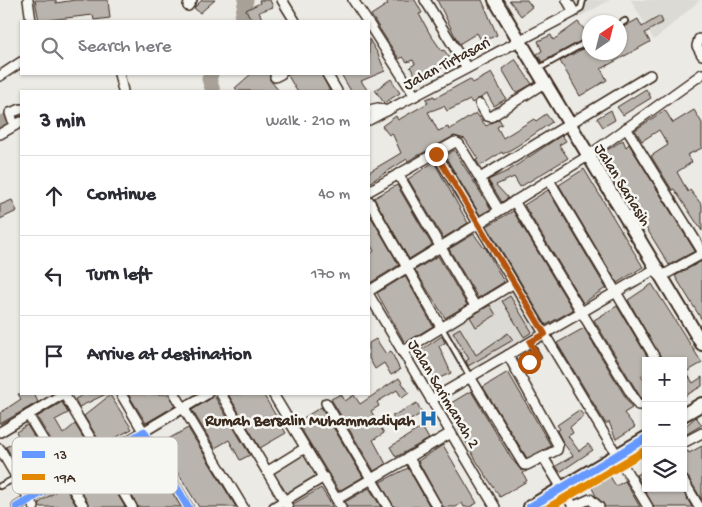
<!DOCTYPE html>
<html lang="en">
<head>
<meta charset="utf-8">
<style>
  body { margin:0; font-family:"Gochi Hand",sans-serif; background:#f7f7f7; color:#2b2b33 }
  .controls { position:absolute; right:15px; bottom:15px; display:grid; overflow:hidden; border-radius:0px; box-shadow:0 1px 4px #0004 }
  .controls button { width:45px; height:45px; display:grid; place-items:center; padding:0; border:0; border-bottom:1px solid #e1e1e2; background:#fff; color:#2b2b33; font:25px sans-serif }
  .compass { position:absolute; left:582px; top:15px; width:45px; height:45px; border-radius:50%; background:#fff; box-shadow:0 1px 4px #0004; rotate:35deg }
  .stop { position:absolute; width:15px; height:15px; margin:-11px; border:4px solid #b45309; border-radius:50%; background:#fff }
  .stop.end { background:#b45309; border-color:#fff; box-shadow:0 1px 5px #0008 }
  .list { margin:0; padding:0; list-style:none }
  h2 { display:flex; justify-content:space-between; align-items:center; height:65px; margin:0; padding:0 20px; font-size:21px }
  h2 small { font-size:16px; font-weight:400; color:#7c7c81 }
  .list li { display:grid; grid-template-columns:32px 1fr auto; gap:15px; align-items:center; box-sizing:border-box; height:80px; padding:0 20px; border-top:1px solid #e1e1e2 }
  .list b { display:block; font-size:19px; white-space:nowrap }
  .list em { font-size:16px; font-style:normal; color:#7c7c81 }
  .icon { flex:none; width:28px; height:28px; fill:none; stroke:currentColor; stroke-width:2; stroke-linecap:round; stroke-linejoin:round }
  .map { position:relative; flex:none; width:702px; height:507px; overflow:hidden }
  .search { position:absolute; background:#fff; box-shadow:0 1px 4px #0004; left:20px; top:20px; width:350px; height:55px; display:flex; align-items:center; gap:12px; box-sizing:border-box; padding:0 18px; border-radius:0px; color:#7c7c81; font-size:19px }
  .panel { position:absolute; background:#fff; box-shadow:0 1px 4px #0004; left:20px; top:90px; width:350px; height:305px; border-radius:0px }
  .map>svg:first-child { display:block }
  .built { fill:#dcdad4 }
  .pitch { fill:#cdcac4; stroke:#847a71 }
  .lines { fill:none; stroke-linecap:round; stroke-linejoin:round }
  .river { stroke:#a8a198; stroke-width:15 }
  .building { fill:#bab4ae; stroke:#3b2a1e }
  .lane-casing { stroke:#3b2a1e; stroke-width:8 }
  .street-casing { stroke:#3b2a1e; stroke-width:12 }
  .secondary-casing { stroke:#3b2a1e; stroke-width:16 }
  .lane { stroke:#f6f6f2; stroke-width:4.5 }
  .street { stroke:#f6f6f2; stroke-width:9 }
  .secondary { stroke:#f6f6f2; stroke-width:12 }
  .bus-1-casing { stroke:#f6f6f2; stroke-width:11 }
  .bus-2-casing { stroke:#f6f6f2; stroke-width:11 }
  .bus-1 { stroke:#69f; stroke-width:8 }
  .bus-2 { stroke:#e28804; stroke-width:8 }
  .route { stroke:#b45309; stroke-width:6 }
  .labels { text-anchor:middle; stroke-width:5; stroke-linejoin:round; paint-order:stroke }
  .street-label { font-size:16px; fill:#3b2a1e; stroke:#f6f6f2 }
  .poi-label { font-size:16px; font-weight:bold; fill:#3b2a1e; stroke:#f6f6f2; text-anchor:end }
  .key { fill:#f6f6f2; stroke:#beb9b2; stroke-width:1 }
  .key-label { font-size:14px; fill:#3b2a1e }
</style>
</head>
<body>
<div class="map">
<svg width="702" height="507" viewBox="0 0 702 507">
  <rect width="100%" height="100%" fill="#ebeae5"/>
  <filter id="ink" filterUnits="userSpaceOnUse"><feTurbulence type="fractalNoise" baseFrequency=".02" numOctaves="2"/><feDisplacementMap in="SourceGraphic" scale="10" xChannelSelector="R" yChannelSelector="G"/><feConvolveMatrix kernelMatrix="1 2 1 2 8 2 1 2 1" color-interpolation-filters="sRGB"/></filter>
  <g filter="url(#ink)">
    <g class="built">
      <polygon points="563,0 610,0 574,20"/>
      <polygon points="631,0 700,0 654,40"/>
      <polygon points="514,290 539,333 471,373 446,330"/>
    </g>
    <polygon class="pitch" points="302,453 317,476 286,496 271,473"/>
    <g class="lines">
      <g class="river">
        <polyline points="241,21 246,0"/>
        <polyline points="211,74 209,79 213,91"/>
        <polyline points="0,124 21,114"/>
      </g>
    </g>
    <g class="building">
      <polygon points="35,0 56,0 56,3 75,0 108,0 110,18 94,20 93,15 39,21"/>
      <polygon points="202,0 215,0 200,13 194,8"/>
      <polygon points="259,0 270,0 273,7 259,12 263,21 252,21 246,10 260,3"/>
      <polygon points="386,0 415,0 422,13 419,14 430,34 442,51 444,50 452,61 420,82 410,67 415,64 413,60 407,62 403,57 399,59 371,15 388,4"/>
      <polygon points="437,0 482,0 497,35 482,42 477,33 459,44"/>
      <polygon points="509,0 527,0 532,7 521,16"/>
      <polygon points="660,16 663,22 645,33 650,42 601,69 607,80 580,96 560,61 590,45 590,52 620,52 620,29 638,19 642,27"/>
      <polygon points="578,22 590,36 542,62 537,54 542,51 538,41 551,35 553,40"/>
      <polygon points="369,39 378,54 385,71 361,81 368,91 351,91 341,74 369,74"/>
      <polygon points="515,59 532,84 516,93 502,69"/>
      <polygon points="491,73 506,99 494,106 487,94 472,103 470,100 447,111 444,106 428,112 438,131 448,127 449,130 476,113 486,126 499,119 502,124 497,127 503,138 534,119 536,121 546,114 552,122 517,146 503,154 502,152 480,166 476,160 478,159 465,139 454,136 408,161 407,159 369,183 369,172 401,153 392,133 389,135 382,126 396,116 398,120 428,103 426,99 434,96 435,98 470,79 473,83"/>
      <polygon points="251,74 270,74 270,80 279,91 238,91 235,88"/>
      <polygon points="287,74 321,74 330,91 297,91"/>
      <polygon points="391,79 400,93 384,103 375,90"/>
      <polygon points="646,89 651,98 623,115 617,107"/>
      <polygon points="611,110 615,120 603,127 597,118"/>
      <polygon points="665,110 673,123 694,110 702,123 702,148 687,155 692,162 677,172 688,192 690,190 702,205 702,231 674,189 672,190 651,156 668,145 659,130 642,141 635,130"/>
      <polygon points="562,135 566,141 559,145 568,158 520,187 514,177 496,185 508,198 502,202 488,180 508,171"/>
      <polygon points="623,140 626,147 629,144 695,251 669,265 601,154"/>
      <polygon points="454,150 491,209 480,215 445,156"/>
      <polygon points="434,162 468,223 443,238 408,179"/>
      <polygon points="584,169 643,267 617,283 559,185"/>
      <polygon points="397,185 432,245 409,259 374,198"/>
      <polygon points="548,190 606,288 583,303 524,205"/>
      <polygon points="12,200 17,211 0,219 0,205"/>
      <polygon points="513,211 573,310 546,325 487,226"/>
      <polygon points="371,217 399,265 370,283 369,256 374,251 369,242 369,218"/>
      <polygon points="474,234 484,248 485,247 504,282 478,298 449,249"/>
      <polygon points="438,256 467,305 445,318 415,270"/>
      <polygon points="702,261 702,320 675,276"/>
      <polygon points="405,276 433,326 405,343 377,293"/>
      <polygon points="652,284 702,363 686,372 693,383 702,377 702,386 683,397 683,361 663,361 628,300"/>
      <polygon points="510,296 532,332 524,337 502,301"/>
      <polygon points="490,305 496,315 476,327 470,317"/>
      <polygon points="617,306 650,361 646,361 646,373 641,376 646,383 646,398 641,398 594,320"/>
      <polygon points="460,328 476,355 508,333 513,340 468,366 466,361 469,359 453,332"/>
      <polygon points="584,328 632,408 624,413 635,427 616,439 609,422 606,424 557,343"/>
      <polygon points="442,336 445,343 439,346 451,373 435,380 425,356 422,358 418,352"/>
      <polygon points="376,339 386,354 391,351 400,370 391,375 384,363 375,369 369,358 369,343"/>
      <polygon points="508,372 551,446 527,458 483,387"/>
      <polygon points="399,378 409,393 402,398 397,390 377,402 379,406 371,411 384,433 373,440 386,464 374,471 331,399 341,394 345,401 354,395 360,404"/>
      <polygon points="471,391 511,458 521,470 527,471 523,473 527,481 500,497 477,462 446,406"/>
      <polygon points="18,394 34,394 38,402 0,424 0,413 21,399"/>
      <polygon points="85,394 106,394 79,407 75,399"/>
      <polygon points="128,394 169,394 175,406 146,423"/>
      <polygon points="213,394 250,455 240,460 229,440 215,448 192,410 210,399"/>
      <polygon points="228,394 263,394 286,433 260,448"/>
      <polygon points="110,395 132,429 102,445 84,416"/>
      <polygon points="62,402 68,413 55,420 63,434 75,424 92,452 68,469 37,417"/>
      <polygon points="417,403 422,413 399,427 392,416"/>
      <polygon points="321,407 363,477 339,491 297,422"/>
      <polygon points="579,410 584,416 570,427 573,433 568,436 579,451 588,444 593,450 560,472 556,466 573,456 564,444 557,431 560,429 557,425"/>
      <polygon points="696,417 702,425 685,435 683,428"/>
      <polygon points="27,425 58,476 32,490 6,447 20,439 16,432"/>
      <polygon points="422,427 429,439 396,457 390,447"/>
      <polygon points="188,428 236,507 199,507 178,473 161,443"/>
      <polygon points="443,445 477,503 470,507 464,507 462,503 456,507 443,507 418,461"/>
      <polygon points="702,446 702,500 688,477 683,474 683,453 688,451 689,453"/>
      <polygon points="148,452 181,507 138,507 117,469"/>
      <polygon points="100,465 125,507 90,507 75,480"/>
      <polygon points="408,468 430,507 394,507 380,482"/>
      <polygon points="646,470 646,488 681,488 692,507 654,507 636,475"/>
      <polygon points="608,473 616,486 625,481 640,507 605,507 596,496 590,484"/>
      <polygon points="64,486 77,507 40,507 39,503"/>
      <polygon points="321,488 333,507 294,507 293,504"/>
      <polygon points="369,488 381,507 347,507 345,502"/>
    </g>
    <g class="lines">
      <defs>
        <g id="lane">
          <polyline points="574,12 581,8 583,0"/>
          <polyline points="620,24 625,21"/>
          <polyline points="538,69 590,40"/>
          <polyline points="442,328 470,377"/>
          <polyline points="529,362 538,357 530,343"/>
          <polyline points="0,486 16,478"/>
        </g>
        <g id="street">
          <polyline points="28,0 31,21"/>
          <polyline points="282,0 295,21"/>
          <polyline points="353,0 367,21"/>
          <polyline points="425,0 467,68"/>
          <polyline points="188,6 192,0"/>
          <polyline points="369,24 415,96"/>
          <polyline points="699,39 697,46 702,55"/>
          <polyline points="119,74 123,91"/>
          <polyline points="327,74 337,91"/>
          <polyline points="0,76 21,62"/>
          <polyline points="275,77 281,74"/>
          <polyline points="480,104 487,116 491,117 544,83"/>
          <polyline points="369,110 378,108 387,111"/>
          <polyline points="369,120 574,12 567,0"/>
          <polyline points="14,125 10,113 21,109"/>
          <polyline points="626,128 702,251"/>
          <polyline points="0,134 21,122"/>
          <polyline points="436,153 648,507"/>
          <polyline points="398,174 475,306"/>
          <polyline points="480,178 650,75"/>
          <polyline points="549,180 657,361"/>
          <polyline points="369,191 455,142 459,144 499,210"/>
          <polyline points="369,201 441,327"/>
          <polyline points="514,201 638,405 646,404"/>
          <polyline points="662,276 702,254"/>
          <polyline points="369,291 588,156 702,74"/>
          <polyline points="369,295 495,507"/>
          <polyline points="402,352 514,283"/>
          <polyline points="470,377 524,465 527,465 557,450 558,445 508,355"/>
          <polyline points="64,394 132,507"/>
          <polyline points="121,394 188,507"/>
          <polyline points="175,394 243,507"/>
          <polyline points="221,394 288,507"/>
          <polyline points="273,394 341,507"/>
          <polyline points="431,400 657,268"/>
          <polyline points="326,403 388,507"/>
          <polyline points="28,415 84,507"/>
          <polyline points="0,432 63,394"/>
          <polyline points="683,443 702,433"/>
          <polyline points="0,449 34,507"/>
          <polyline points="543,457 573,506"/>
          <polyline points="409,458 437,507"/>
          <polyline points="268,471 305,448"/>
          <polyline points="683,480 699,507"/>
          <polyline points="337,499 451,433"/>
          <polyline points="17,507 207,394"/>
          <polyline points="274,507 324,477"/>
          <polyline points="572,507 590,499 599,507"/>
        </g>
        <g id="secondary">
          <polyline points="495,0 702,344"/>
          <polyline points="683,415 702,404"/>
          <polyline points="530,507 646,438"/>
        </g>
      </defs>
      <use href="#lane" class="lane-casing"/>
      <use href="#street" class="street-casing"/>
      <use href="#secondary" class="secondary-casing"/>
      <use href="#lane" class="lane"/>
      <use href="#street" class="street"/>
      <use href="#secondary" class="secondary"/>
      <defs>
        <g id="bus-1">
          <polyline points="144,432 188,507"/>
          <polyline points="17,507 144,432"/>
          <polyline points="530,507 646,438"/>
        </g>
        <polyline id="bus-2" points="550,507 646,450"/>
      </defs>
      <use href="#bus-1" class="bus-1-casing"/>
      <use href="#bus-2" class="bus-2-casing"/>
      <use href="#bus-1" class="bus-1"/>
      <use href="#bus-2" class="bus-2"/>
    </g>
  </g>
  <g class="lines" filter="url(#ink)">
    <polyline class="route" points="436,154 545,334 530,342 538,357 529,362"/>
  </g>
  <defs>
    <symbol id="hospital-bare" viewBox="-9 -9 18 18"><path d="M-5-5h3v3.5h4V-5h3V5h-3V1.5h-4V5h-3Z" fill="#1f6fb2" stroke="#f6f6f2" stroke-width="2.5" paint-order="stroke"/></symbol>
  </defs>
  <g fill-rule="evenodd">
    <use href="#hospital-bare" x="416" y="406" width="25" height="25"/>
  </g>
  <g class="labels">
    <g class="street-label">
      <text transform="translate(446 62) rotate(-28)" y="6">Jalan Tirtasari</text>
      <text transform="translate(624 184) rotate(58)" y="6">Jalan Sariasih</text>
      <text transform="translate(445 393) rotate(59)" y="6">Jalan Sarimanah 2</text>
    </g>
    <g class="poi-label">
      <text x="415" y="425">Rumah Bersalin Muhammadiyah</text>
    </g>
  </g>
  <rect x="12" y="437" width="166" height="57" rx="8" class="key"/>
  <rect x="22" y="451" width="23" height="7" fill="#69f"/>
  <rect x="22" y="474" width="23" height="6" fill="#e28804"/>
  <g class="key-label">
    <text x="54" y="459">13</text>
    <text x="54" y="482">19A</text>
  </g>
</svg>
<div class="controls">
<button>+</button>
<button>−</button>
<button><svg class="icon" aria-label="layers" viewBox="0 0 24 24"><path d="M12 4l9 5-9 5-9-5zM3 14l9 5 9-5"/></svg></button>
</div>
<svg class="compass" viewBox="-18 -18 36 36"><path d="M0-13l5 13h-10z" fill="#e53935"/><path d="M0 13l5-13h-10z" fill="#7c7c81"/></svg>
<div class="stop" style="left:529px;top:362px"></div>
<div class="stop end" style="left:436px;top:154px"></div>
<div class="search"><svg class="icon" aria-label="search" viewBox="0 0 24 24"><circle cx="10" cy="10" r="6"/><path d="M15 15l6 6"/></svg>Search here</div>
<section class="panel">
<h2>3 min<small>Walk · 210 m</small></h2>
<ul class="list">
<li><svg class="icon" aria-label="ahead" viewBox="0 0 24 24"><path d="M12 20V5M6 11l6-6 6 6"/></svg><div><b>Continue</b></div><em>40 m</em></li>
<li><svg class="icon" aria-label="left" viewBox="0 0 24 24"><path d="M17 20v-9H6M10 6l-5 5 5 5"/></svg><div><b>Turn left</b></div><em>170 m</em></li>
<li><svg class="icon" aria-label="arrive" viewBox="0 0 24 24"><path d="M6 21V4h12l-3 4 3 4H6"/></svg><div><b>Arrive at destination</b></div></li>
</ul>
</section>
</div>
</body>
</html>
